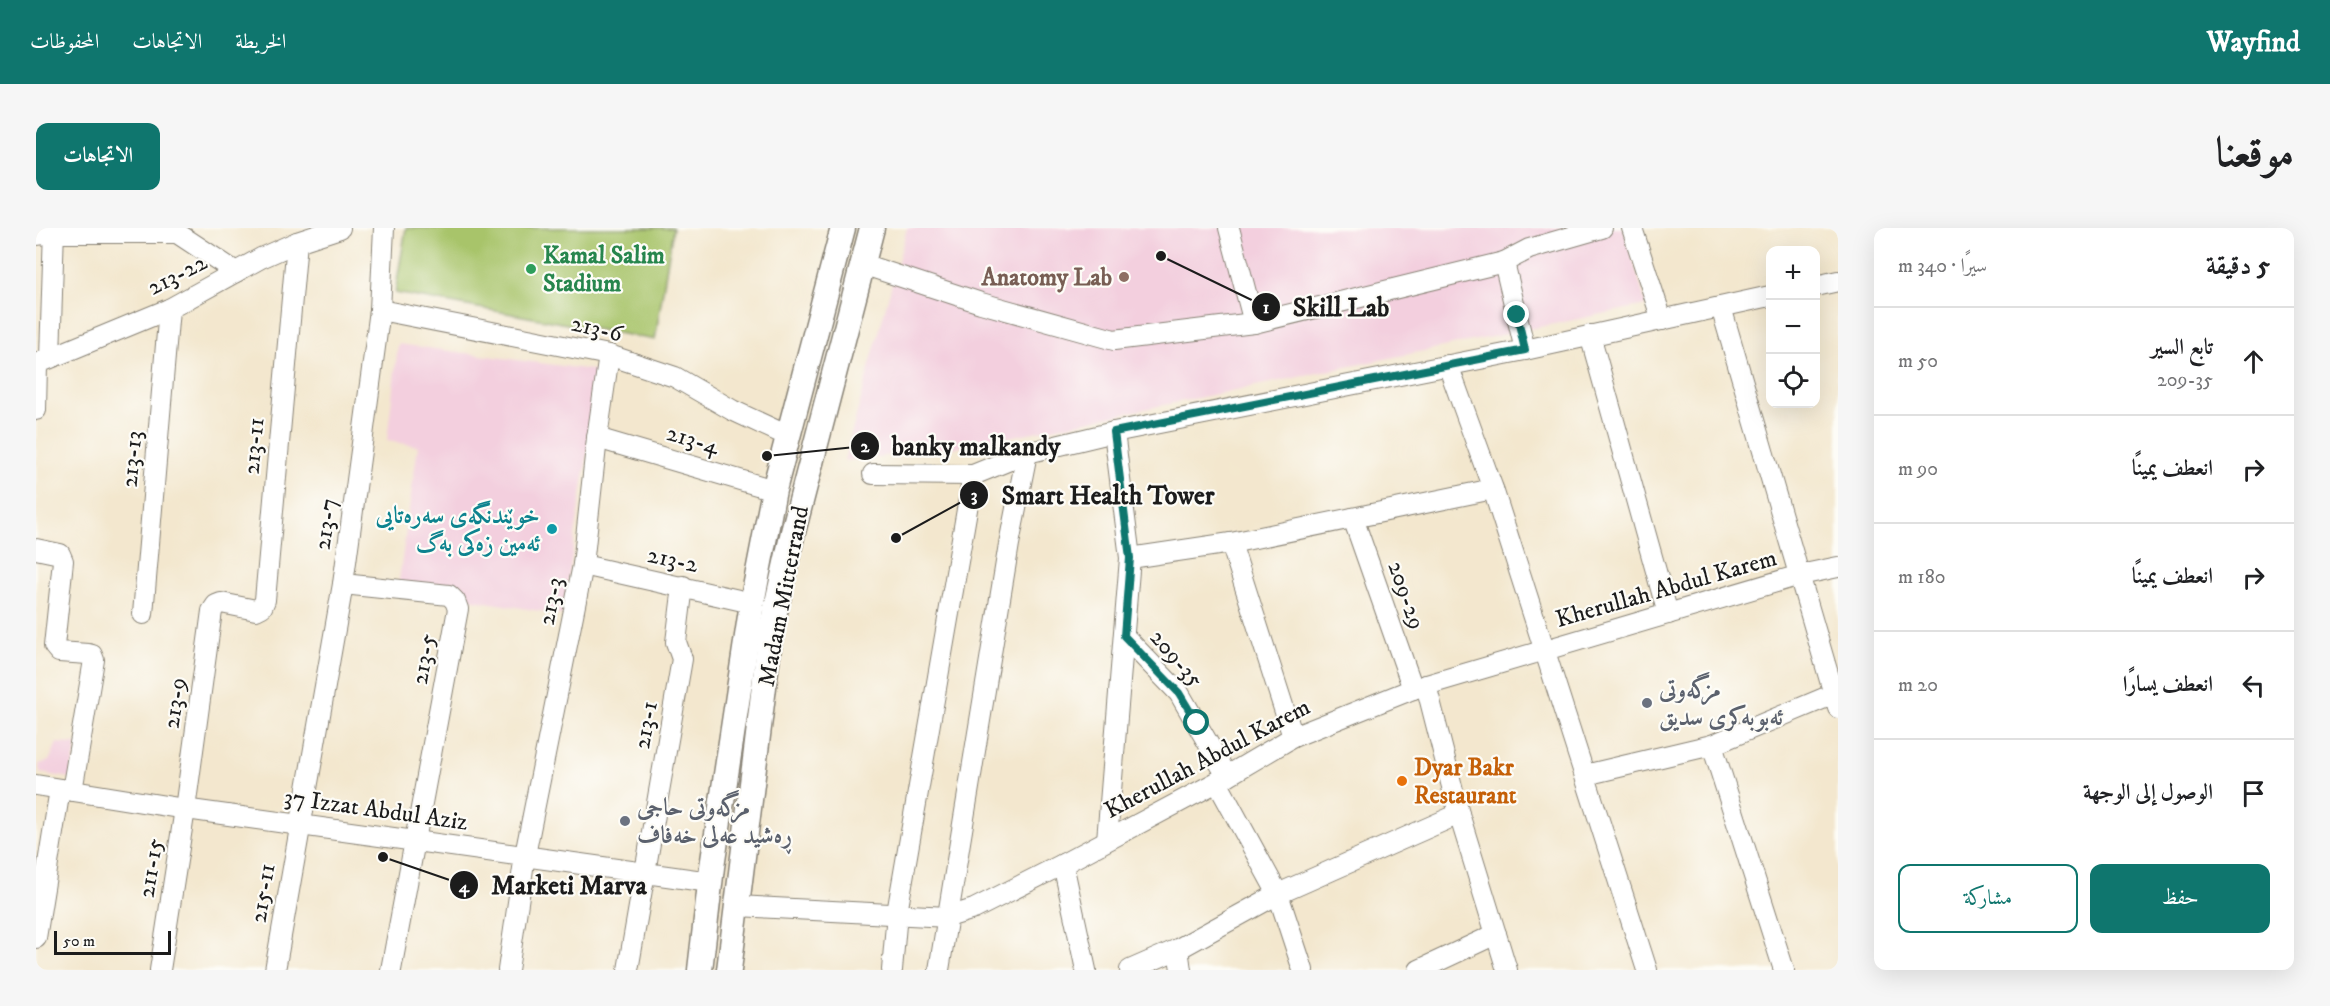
<!DOCTYPE html>
<html lang="ar">
<head>
<meta charset="utf-8">
<style>
  body { margin:0; font-family:"IM FELL DW Pica",Amiri,serif; background:#f6f6f6; color:#202124; direction:rtl }
  .controls { position:absolute; right:18px; top:18px; display:grid; overflow:hidden; border-radius:12px; box-shadow:0 6px 24px #0002 }
  .controls button { width:54px; height:54px; display:grid; place-items:center; padding:0; border:0; border-bottom:2px solid #e0e0e0; background:#fff; color:#202124; font:30px sans-serif }
  .scale { position:absolute; left:18px; bottom:15px; width:117px; box-sizing:border-box; padding-left:6px; border:3px solid #1c1c1c; border-top:0; font-size:16px; line-height:21px; white-space:nowrap; color:#1c1c1c; -webkit-text-stroke:4px #fdfcf7; paint-order:stroke }
  .stop { position:absolute; width:18px; height:18px; margin:-14px; border:4px solid #0f766e; border-radius:50%; background:#fff }
  .stop.end { background:#0f766e; border-color:#fff; box-shadow:0 2px 6px #0008 }
  .list { margin:0; padding:0; list-style:none }
  h2 { display:flex; justify-content:space-between; align-items:center; height:78px; margin:0; padding:0 24px; font-size:26px }
  h2 small { font-size:20px; font-weight:400; color:#757577 }
  .list li { display:grid; grid-template-columns:39px 1fr auto; gap:18px; align-items:center; box-sizing:border-box; height:108px; padding:0 24px; border-top:2px solid #e0e0e0 }
  .list b { display:block; font-size:22px; white-space:nowrap }
  .list p { margin:0; font-size:20px; white-space:nowrap; color:#757577 }
  .list em { font-size:20px; font-style:normal; color:#757577 }
  .actions { display:flex; gap:12px; padding:18px 24px }
  .actions a { flex:1; padding:14px 0; border:2px solid #0f766e; border-radius:12px; text-align:center; font-size:21px; color:#0f766e }
  .actions .main { background:#0f766e; color:#fff }
  .icon { flex:none; width:33px; height:33px; fill:none; stroke:currentColor; stroke-width:2; stroke-linecap:round; stroke-linejoin:round }
  .map { position:relative; flex:none; width:1802px; height:742px; overflow:hidden; direction:ltr; border-radius:12px }
  header { display:flex; align-items:center; gap:36px; box-sizing:border-box; height:84px; padding:0 30px; background:#0f766e; color:#fff }
  header strong { font-size:28px }
  nav { display:flex; gap:33px; margin-inline-start:auto; font-size:21px }
  .intro { display:flex; align-items:center; justify-content:space-between; box-sizing:border-box; height:144px; padding:0 36px }
  h1 { margin:0; font-size:42px }
  .button { padding:15px 27px; border-radius:12px; background:#0f766e; color:#fff; font-size:21px; font-weight:700 }
  main { display:flex; gap:36px; padding:0 36px }
  aside { flex:1; background:#fff; border-radius:12px; box-shadow:0 6px 24px #0002 }
  .map>svg:first-child { display:block }
  .built { fill:#f3cfde }
  .green { fill:#a8c46a; stroke:#627043; stroke-width:1.5 }
  .lines { fill:none; stroke-linecap:round; stroke-linejoin:round }
  .minor-casing { stroke:#888275; stroke-width:22 }
  .major-casing { stroke:#888275; stroke-width:27 }
  .minor { stroke:#fff; stroke-width:20 }
  .major { stroke:#fff; stroke-width:24 }
  .route { stroke:#0f766e; stroke-width:8 }
  .leisure-dot { fill:#2e9e5b; stroke:#fdfcf7; stroke-width:2 }
  .education-dot { fill:#8d6e63; stroke:#fdfcf7; stroke-width:2 }
  .culture-dot { fill:#0f9aa8; stroke:#fdfcf7; stroke-width:2 }
  .worship-dot { fill:#6b7280; stroke:#fdfcf7; stroke-width:2 }
  .food-dot { fill:#e8710a; stroke:#fdfcf7; stroke-width:2 }
  .labels { text-anchor:middle; stroke-width:4.5; stroke-linejoin:round; paint-order:stroke }
  .leisure-label { font-size:24px; font-weight:bold; fill:#27864d; stroke:#fdfcf7; text-anchor:start }
  .street-label { font-size:24px; fill:#1c1c1c; stroke:#fdfcf7 }
  .education-label { font-size:24px; font-weight:bold; fill:#785e54; stroke:#fdfcf7; text-anchor:end }
  .culture-label { font-size:24px; font-weight:bold; fill:#0d838f; stroke:#fdfcf7; text-anchor:end }
  .worship-label { font-size:24px; font-weight:bold; fill:#5b616d; stroke:#fdfcf7; text-anchor:start }
  .food-label { font-size:24px; font-weight:bold; fill:#c56008; stroke:#fdfcf7; text-anchor:start }
  .leader { fill:none; stroke:#1c1c1c; stroke-width:2 }
  .callout-dot { fill:#1c1c1c; stroke:#fdfcf7; stroke-width:2 }
  .mark-label { font-size:18px; text-anchor:middle; font-weight:bold; fill:#fff }
  .callout-label { font-size:26px; text-anchor:middle; font-weight:bold; fill:#1c1c1c; stroke:#fdfcf7; stroke-width:4.5; stroke-linejoin:round; paint-order:stroke }
</style>
</head>
<body>
<header>
<strong>Wayfind</strong>
<nav><a>الخريطة</a><a>الاتجاهات</a><a>المحفوظات</a></nav>
</header>
<div class="intro"><h1>موقعنا</h1><a class="button">الاتجاهات</a></div>
<main>
<aside>
<h2>5 دقيقة<small>سيرًا · 340 m</small></h2>
<ul class="list">
<li><svg class="icon" aria-label="ahead" viewBox="0 0 24 24"><path d="M12 20V5M6 11l6-6 6 6"/></svg><div><b>تابع السير</b><p>209-35</p></div><em>50 m</em></li>
<li><svg class="icon" aria-label="right" viewBox="0 0 24 24"><path d="M7 20v-9h11M14 6l5 5-5 5"/></svg><div><b>انعطف يمينًا</b></div><em>90 m</em></li>
<li><svg class="icon" aria-label="right" viewBox="0 0 24 24"><path d="M7 20v-9h11M14 6l5 5-5 5"/></svg><div><b>انعطف يمينًا</b></div><em>180 m</em></li>
<li><svg class="icon" aria-label="left" viewBox="0 0 24 24"><path d="M17 20v-9H6M10 6l-5 5 5 5"/></svg><div><b>انعطف يسارًا</b></div><em>20 m</em></li>
<li><svg class="icon" aria-label="arrive" viewBox="0 0 24 24"><path d="M6 21V4h12l-3 4 3 4H6"/></svg><div><b>الوصول إلى الوجهة</b></div></li>
</ul>
<div class="actions"><a class="main">حفظ</a><a>مشاركة</a></div>
</aside>
<div class="map">
<svg width="1802" height="742" viewBox="0 0 1802 742">
  <rect width="100%" height="100%" fill="#fdfcf7"/>
  <filter id="ink" filterUnits="userSpaceOnUse"><feTurbulence type="fractalNoise" baseFrequency=".0167" numOctaves="2"/><feDisplacementMap in="SourceGraphic" scale="12" xChannelSelector="R" yChannelSelector="G"/><feConvolveMatrix kernelMatrix="1 2 1 2 8 2 1 2 1" color-interpolation-filters="sRGB"/></filter>
  <filter id="wash" filterUnits="userSpaceOnUse"><feTurbulence type="fractalNoise" baseFrequency=".008" numOctaves="4" result="noise"/><feDisplacementMap in="SourceGraphic" scale="24" xChannelSelector="R" yChannelSelector="G"/><feGaussianBlur stdDeviation="1.35" result="paint"/><feColorMatrix in="noise" values="0 0 0 0 0 0 0 0 0 0 0 0 0 0 0 0 0 1.4 0 .05"/><feComposite in="paint" operator="in"/></filter>
  <g filter="url(#wash)">
    <rect width="100%" height="100%" fill="#f3e7ce"/>
    <g class="built">
      <polygon points="871,0 1588,0 1610,77 930,218 808,233"/>
      <polygon points="362,116 564,143 527,387 362,359 382,218 351,213"/>
      <polygon points="21,515 41,516 34,550 4,545 3,536 13,533"/>
    </g>
    <polygon class="green" points="370,0 637,0 619,112 359,65"/>
  </g>
  <g filter="url(#ink)">
    <g class="lines">
      <defs>
        <g id="minor">
          <polyline points="1193,0 1218,95"/>
          <polyline points="1596,0 1626,92"/>
          <polyline points="0,7 17,5 141,5 200,44"/>
          <polyline points="1468,34 1489,122"/>
          <polyline points="826,36 945,75 1078,112 1218,95 1468,34 1493,21 1566,0"/>
          <polyline points="1780,58 1802,53"/>
          <polyline points="1685,79 1802,480"/>
          <polyline points="344,82 573,127 639,149 696,182 752,208"/>
          <polyline points="1554,107 1632,386"/>
          <polyline points="14,130 18,0"/>
          <polyline points="0,136 133,81 225,30 261,14 304,0"/>
          <polyline points="1412,137 1457,261 1611,742"/>
          <polyline points="0,182 1,136"/>
          <polyline points="561,210 738,262"/>
          <polyline points="837,246 937,247 991,225 1078,204 1489,122 1734,68"/>
          <polyline points="1317,290 1377,461"/>
          <polyline points="1195,315 1257,509"/>
          <polyline points="0,321 24,326 27,333 18,418 23,424 52,426 56,427 58,432 36,563"/>
          <polyline points="1094,330 1195,315 1457,261"/>
          <polyline points="547,337 716,375"/>
          <polyline points="307,356 413,367 419,373 422,381 355,742"/>
          <polyline points="107,386 133,81"/>
          <polyline points="1088,408 1143,465 1191,548"/>
          <polyline points="1390,457 1423,586 1471,742"/>
          <polyline points="1676,517 1748,742"/>
          <polyline points="1549,547 1676,517 1798,466"/>
          <polyline points="1181,554 1242,666 1267,742"/>
          <polyline points="0,557 149,581 674,654"/>
          <polyline points="1071,612 1094,330 1078,204"/>
          <polyline points="1027,636 1050,742"/>
          <polyline points="702,678 912,689 938,681 1027,636 1181,554 1257,509 1377,461 1764,347 1802,339"/>
          <polyline points="0,710 24,561"/>
          <polyline points="1142,721 1145,742"/>
          <polyline points="124,742 149,581 176,383 180,377 185,375 220,382 226,379 229,372 261,14"/>
          <polyline points="239,742 307,356 344,82 348,0"/>
          <polyline points="472,742 489,627 547,337 561,210 573,127"/>
          <polyline points="592,742 646,431 640,414 647,358"/>
          <polyline points="856,742 861,685 937,247"/>
          <polyline points="903,742 973,316 991,225"/>
          <polyline points="1094,742 1142,721 1242,666 1423,586"/>
          <polyline points="1383,742 1460,706"/>
        </g>
        <g id="major">
          <polyline points="664,742 676,639 716,375 738,262 807,0"/>
          <polyline points="693,742 735,402 757,304 836,0"/>
        </g>
      </defs>
      <use href="#minor" class="minor-casing"/>
      <use href="#major" class="major-casing"/>
      <use href="#minor" class="minor"/>
      <use href="#major" class="major"/>
    </g>
  </g>
  <g class="lines" filter="url(#ink)">
    <polyline class="route" points="1161,495 1143,465 1088,408 1094,330 1078,204 1489,122 1481,87"/>
  </g>
  <circle class="leisure-dot" cx="495" cy="41" r="6"/>
  <circle class="education-dot" cx="1088" cy="49" r="6"/>
  <circle class="culture-dot" cx="516" cy="301" r="6"/>
  <g class="worship-dot">
    <circle cx="1611" cy="475" r="6"/>
    <circle cx="589" cy="593" r="6"/>
  </g>
  <circle class="food-dot" cx="1366" cy="553" r="6"/>
  <g class="labels">
    <g class="leisure-label">
      <text x="507" y="35">Kamal Salim<tspan x="507" dy="28">Stadium</tspan></text>
    </g>
    <g class="street-label">
      <text transform="translate(141 46) rotate(-27)" y="8">213-22</text>
      <text transform="translate(561 100) rotate(13)" y="8">213-6</text>
      <text transform="translate(657 211) rotate(16)" y="8">213-4</text>
      <text transform="translate(217 218) rotate(-85)" y="8">213-11</text>
      <text transform="translate(95 231) rotate(-85)" y="8">213-13</text>
      <text transform="translate(289 296) rotate(-82)" y="8">213-7</text>
      <text transform="translate(637 331) rotate(12)" y="8">213-2</text>
      <text transform="translate(1630 360) rotate(-16)" y="8">Kherullah Abdul Karem</text>
      <text transform="translate(1371 367) rotate(71)" y="8">209-29</text>
      <text transform="translate(747 368) rotate(-79)" y="8">Madam Mitterrand</text>
      <text transform="translate(514 373) rotate(-79)" y="8">213-3</text>
      <text transform="translate(1141 430) rotate(49)" y="8">209-35</text>
      <text transform="translate(387 431) rotate(-80)" y="8">213-5</text>
      <text transform="translate(138 475) rotate(-82)" y="8">213-9</text>
      <text transform="translate(609 497) rotate(-80)" y="8">213-1</text>
      <text transform="translate(1171 530) rotate(-28)" y="8">Kherullah Abdul Karem</text>
      <text transform="translate(340 581) rotate(8)" y="8">37 Izzat Abdul Aziz</text>
      <text transform="translate(114 640) rotate(-81)" y="8">211-15</text>
      <text transform="translate(226 665) rotate(-81)" y="8">215-11</text>
    </g>
    <g class="education-label">
      <text x="1076" y="57">Anatomy Lab</text>
    </g>
    <g class="culture-label">
      <text x="504" y="295">خوێندنگەی سەرەتایی<tspan x="504" dy="28">ئەمین زەکی بەگ</tspan></text>
    </g>
    <g class="worship-label">
      <text x="1623" y="469">مزگەوتی<tspan x="1623" dy="28">ئەبوبەکری سدیق</tspan></text>
      <text x="601" y="587">مزگەوتی حاجی<tspan x="601" dy="28">ڕەشید عەلی خەفاف</tspan></text>
    </g>
    <g class="food-label">
      <text x="1378" y="547">Dyar Bakr<tspan x="1378" dy="28">Restaurant</tspan></text>
    </g>
  </g>
  <path class="leader" d="M1125 28L1230 79M731 228L829 218M860 310L938 267M347 629L428 657"/>
  <g class="callout-dot">
    <circle cx="1125" cy="28" r="6"/>
    <circle cx="731" cy="228" r="6"/>
    <circle cx="860" cy="310" r="6"/>
    <circle cx="347" cy="629" r="6"/>
    <circle cx="1230" cy="79" r="15"/>
    <circle cx="829" cy="218" r="15"/>
    <circle cx="938" cy="267" r="15"/>
    <circle cx="428" cy="657" r="15"/>
  </g>
  <g class="mark-label">
    <text x="1230" y="85">1</text>
    <text x="829" y="224">2</text>
    <text x="938" y="273">3</text>
    <text x="428" y="664">4</text>
  </g>
  <g class="callout-label">
    <text x="1305" y="88">Skill Lab</text>
    <text x="940" y="227">banky malkandy</text>
    <text x="1072" y="276">Smart Health Tower</text>
    <text x="533" y="666">Marketi Marva</text>
  </g>
</svg>
<div class="controls">
<button>+</button>
<button>−</button>
<button><svg class="icon" aria-label="locate" viewBox="0 0 24 24"><circle cx="12" cy="12" r="6"/><path d="M12 2v4M12 18v4M2 12h4M18 12h4"/></svg></button>
</div>
<div class="scale">50 m</div>
<div class="stop" style="left:1161px;top:495px"></div>
<div class="stop end" style="left:1481px;top:87px"></div>
</div>
</main>
</body>
</html>
